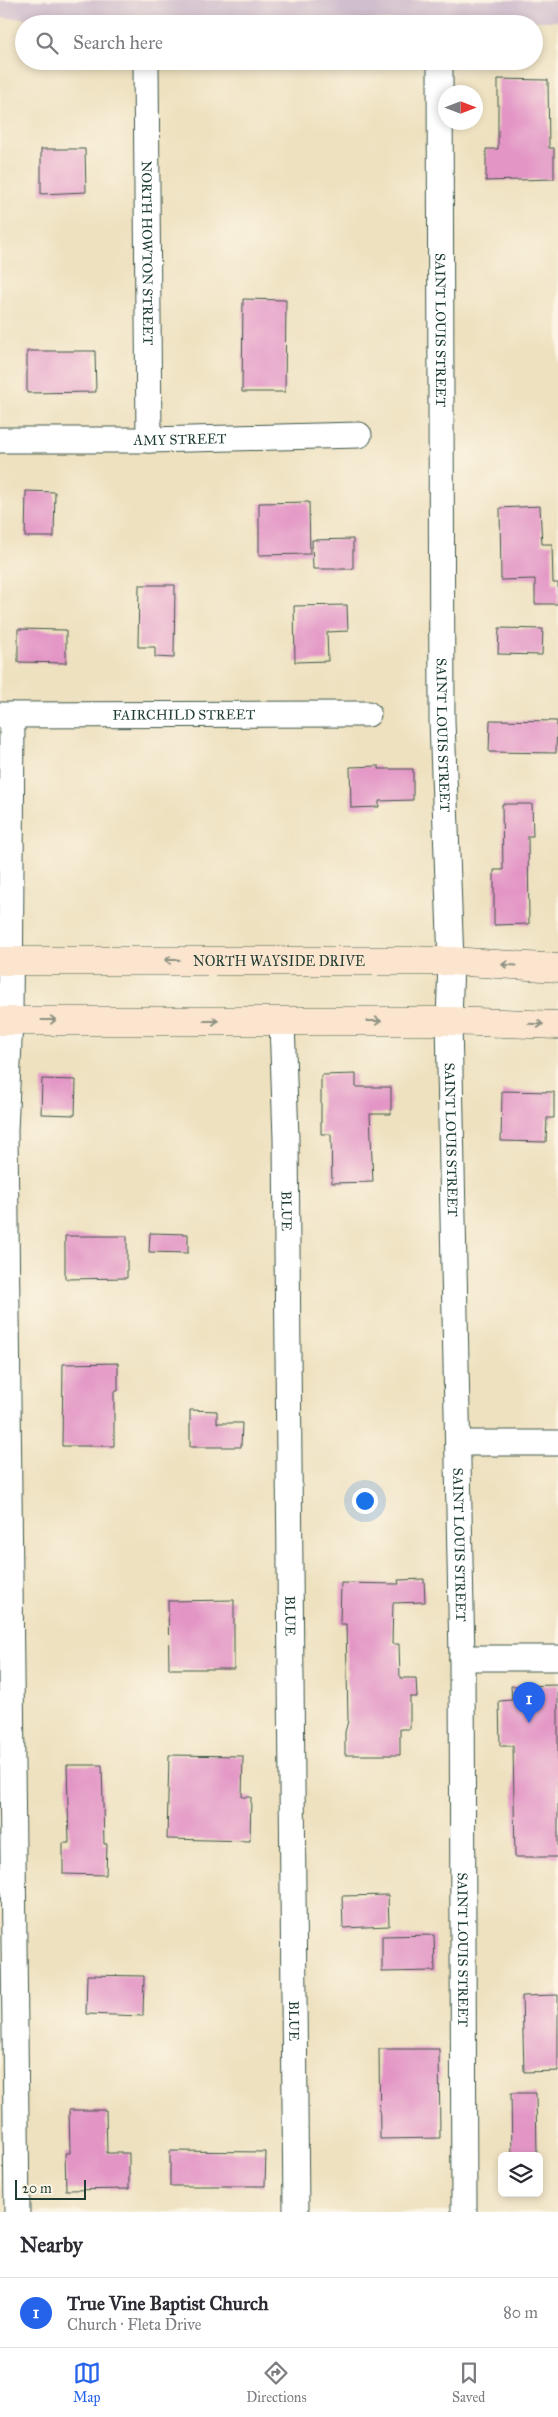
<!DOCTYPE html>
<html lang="en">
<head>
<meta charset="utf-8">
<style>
  body { margin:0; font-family:"IM FELL Great Primer",serif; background:#f2f2f3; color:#2b2b33 }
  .controls { position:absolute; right:15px; bottom:15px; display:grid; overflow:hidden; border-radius:8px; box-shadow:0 2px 8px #0003 }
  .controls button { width:45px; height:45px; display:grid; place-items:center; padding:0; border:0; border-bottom:1px solid #e1e1e2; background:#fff; color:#2b2b33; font:25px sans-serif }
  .compass { position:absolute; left:438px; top:85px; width:45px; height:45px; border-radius:50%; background:#fff; box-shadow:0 2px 8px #0003; rotate:90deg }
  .scale { position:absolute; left:15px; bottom:12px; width:71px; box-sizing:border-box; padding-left:5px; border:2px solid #1f3d34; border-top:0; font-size:14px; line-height:18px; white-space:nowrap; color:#1f3d34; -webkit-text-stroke:4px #fcf5e5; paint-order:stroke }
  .you { position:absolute; left:364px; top:1500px; width:18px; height:18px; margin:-12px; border:4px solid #fff; border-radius:50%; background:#1a73e8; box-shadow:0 0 0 8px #1a73e833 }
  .badge { display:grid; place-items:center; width:32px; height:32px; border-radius:50%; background:#2563eb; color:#fff; font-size:16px; font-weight:700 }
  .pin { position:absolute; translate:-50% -41px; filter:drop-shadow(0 1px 2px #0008) }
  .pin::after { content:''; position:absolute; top:26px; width:18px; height:15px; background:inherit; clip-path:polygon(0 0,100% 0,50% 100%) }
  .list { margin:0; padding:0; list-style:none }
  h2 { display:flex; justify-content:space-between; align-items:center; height:65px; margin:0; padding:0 20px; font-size:21px }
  h2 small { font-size:16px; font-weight:400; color:#7c7c81 }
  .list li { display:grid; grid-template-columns:32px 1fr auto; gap:15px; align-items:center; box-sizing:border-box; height:70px; padding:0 20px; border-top:1px solid #e1e1e2 }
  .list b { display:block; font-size:19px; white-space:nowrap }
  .list p { margin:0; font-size:16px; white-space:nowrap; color:#7c7c81 }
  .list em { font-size:16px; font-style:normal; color:#7c7c81 }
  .icon { flex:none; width:28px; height:28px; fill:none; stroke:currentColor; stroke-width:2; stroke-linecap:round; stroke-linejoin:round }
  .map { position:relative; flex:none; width:558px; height:2212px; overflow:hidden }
  .search { position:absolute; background:#fff; box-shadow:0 2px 8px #0003; left:15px; right:15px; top:15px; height:55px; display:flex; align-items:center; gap:12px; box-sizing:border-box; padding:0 18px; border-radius:28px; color:#7c7c81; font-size:19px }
  .sheet { height:135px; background:#fff }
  nav { display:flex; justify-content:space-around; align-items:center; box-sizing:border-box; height:70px; border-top:1px solid #e1e1e2; background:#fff; font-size:14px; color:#7c7c81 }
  nav a { display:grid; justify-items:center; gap:2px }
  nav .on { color:#2563eb }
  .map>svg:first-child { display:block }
  .industrial { fill:#d0bdcd }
  .building { fill:#e396c6 }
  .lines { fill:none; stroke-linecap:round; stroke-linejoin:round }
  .street-casing { stroke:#3e5649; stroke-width:27 }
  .secondary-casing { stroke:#3e5649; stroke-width:29 }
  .street { stroke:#fff; stroke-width:25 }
  .secondary { stroke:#fbe5cf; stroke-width:28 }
  .oneway { stroke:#8d9182 }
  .labels { text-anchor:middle; stroke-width:4; stroke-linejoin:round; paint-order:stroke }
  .street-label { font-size:14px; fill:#1f3d34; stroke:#fcf5e5 }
</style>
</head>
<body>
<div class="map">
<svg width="558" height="2212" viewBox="0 0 558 2212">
  <rect width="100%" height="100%" fill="#fcf5e5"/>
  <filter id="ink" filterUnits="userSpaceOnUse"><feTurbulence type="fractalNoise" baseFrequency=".02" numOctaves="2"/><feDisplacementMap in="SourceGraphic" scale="10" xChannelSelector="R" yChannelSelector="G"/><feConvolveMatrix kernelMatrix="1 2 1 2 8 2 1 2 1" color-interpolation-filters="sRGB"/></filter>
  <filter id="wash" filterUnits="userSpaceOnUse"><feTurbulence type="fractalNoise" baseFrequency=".0096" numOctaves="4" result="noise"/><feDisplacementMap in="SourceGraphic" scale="20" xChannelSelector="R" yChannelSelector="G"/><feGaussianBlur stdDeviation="1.12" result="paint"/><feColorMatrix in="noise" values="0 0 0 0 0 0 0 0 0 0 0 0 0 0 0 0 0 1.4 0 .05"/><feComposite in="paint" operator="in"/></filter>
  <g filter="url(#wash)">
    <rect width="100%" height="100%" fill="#eee1c0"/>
    <polygon class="industrial" points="0,0 558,0 558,21 0,18"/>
    <g id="blocks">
      <g class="building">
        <polygon points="498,79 548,80 549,148 554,148 554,179 486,181 486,149 498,149"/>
        <polygon points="41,149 85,149 86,192 41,194"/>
        <polygon points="243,299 286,300 285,392 242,392"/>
        <polygon points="27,351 95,351 96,392 27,393"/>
        <polygon points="26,491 55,492 54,537 25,537"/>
        <polygon points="309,502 310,554 259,555 259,503"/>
        <polygon points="540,506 542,544 552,544 553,583 558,583 558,604 535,604 535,579 501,580 500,508"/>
        <polygon points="353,539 353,569 313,569 312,540"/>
        <polygon points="139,585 175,585 174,658 155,657 155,647 138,647"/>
        <polygon points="347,605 348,631 327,632 328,661 295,662 294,606"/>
        <polygon points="499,628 543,629 542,655 498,654"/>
        <polygon points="18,629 66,630 66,663 18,662"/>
        <polygon points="490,720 557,721 556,753 489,752"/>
        <polygon points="379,766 379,769 413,769 413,800 379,801 379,807 351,808 350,767"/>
        <polygon points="502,804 532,804 533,836 528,836 529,924 494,925 494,870 503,870"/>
        <polygon points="356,1074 356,1087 391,1087 391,1114 370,1114 373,1182 332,1183 331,1134 321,1134 321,1075"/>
        <polygon points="42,1079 76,1080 75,1115 41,1114"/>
        <polygon points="502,1091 554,1092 554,1118 547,1118 546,1142 501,1141"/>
        <polygon points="150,1233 188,1234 188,1253 149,1252"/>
        <polygon points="65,1236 127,1236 127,1278 65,1279"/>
        <polygon points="118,1363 118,1391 114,1391 114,1446 62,1446 63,1364"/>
        <polygon points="190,1410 217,1411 217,1423 242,1423 241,1447 190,1447"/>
        <polygon points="424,1579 425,1602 393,1603 392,1644 399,1644 400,1678 416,1678 417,1697 410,1697 410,1729 400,1729 400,1755 345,1755 345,1732 348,1721 346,1624 340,1624 341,1583 399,1584 398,1580"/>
        <polygon points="234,1600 234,1669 169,1669 168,1601"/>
        <polygon points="558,1685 558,1857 515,1857 513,1746 500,1746 499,1701 512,1700 511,1686"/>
        <polygon points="169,1755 243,1756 242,1797 251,1797 250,1841 167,1839"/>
        <polygon points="67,1765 102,1765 104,1844 107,1844 106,1875 63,1874 63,1843 69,1843"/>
        <polygon points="388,1895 389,1926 343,1928 342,1896"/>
        <polygon points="434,1935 435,1971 382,1972 382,1936"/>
        <polygon points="87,1975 144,1976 143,2016 86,2014"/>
        <polygon points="558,1995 558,2071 524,2072 522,1996"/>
        <polygon points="379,2049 439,2049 440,2138 380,2139"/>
        <polygon points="511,2093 536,2093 537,2156 512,2156"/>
        <polygon points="69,2110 106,2110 107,2153 129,2153 129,2189 66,2190 65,2153 70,2153"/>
        <polygon points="170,2151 266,2152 265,2186 170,2186"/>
      </g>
    </g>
  </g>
  <g filter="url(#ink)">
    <use href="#blocks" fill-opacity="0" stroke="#3e5649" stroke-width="1"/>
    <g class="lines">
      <defs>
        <g id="street">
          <path id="s1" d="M 146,65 L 149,440"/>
          <path id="s2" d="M 440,69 L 442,721 L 451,961 L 449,1021 L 462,1658 L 464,2212"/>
          <path id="s3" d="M 0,440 L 149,440 L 359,435"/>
          <path id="s4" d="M 0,715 L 368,714"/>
          <polyline points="12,715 10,1020 5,1131 17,2212"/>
          <path id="s5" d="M 282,1021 L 286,1139 L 296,2212"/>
          <polyline points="459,1443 558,1443"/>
          <polyline points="462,1658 558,1658"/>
        </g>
        <g id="secondary">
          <path id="s6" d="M 0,961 L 451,961 L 558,968"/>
          <polyline points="0,1021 449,1021 558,1025"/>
        </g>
      </defs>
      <use href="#street" class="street-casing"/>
      <use href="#secondary" class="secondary-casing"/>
      <use href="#street" class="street"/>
      <use href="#secondary" class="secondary"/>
    </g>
    <defs><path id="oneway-shaft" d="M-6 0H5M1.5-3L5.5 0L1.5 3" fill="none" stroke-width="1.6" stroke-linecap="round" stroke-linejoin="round" transform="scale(1.25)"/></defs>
    <g class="oneway">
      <use href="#oneway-shaft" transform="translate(172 960) rotate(180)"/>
      <use href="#oneway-shaft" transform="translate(509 965) rotate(-176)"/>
      <use href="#oneway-shaft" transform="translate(49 1020)"/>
      <use href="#oneway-shaft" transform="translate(211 1021)"/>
      <use href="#oneway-shaft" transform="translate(374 1021)"/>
      <use href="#oneway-shaft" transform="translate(536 1024) rotate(2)"/>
    </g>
  </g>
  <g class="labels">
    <g class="street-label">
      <text dy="5" stroke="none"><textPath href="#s1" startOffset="188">NORTH HOWTON STREET</textPath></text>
      <text dy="5" stroke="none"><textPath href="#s2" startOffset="261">SAINT LOUIS STREET</textPath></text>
      <text dy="5" stroke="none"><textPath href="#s3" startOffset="180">AMY STREET</textPath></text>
      <text dy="5" stroke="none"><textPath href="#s4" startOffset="184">FAIRCHILD STREET</textPath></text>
      <text dy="5" stroke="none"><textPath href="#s2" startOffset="666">SAINT LOUIS STREET</textPath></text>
      <text dy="5" stroke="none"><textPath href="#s6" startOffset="279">NORTH WAYSIDE DRIVE</textPath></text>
      <text dy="5" stroke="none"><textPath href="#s2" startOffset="1071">SAINT LOUIS STREET</textPath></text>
      <text dy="5" stroke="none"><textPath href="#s5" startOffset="190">BLUE</textPath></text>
      <text dy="5" stroke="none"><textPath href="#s2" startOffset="1476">SAINT LOUIS STREET</textPath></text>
      <text dy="5" stroke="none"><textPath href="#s5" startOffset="595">BLUE</textPath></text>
      <text dy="5" stroke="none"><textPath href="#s2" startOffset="1881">SAINT LOUIS STREET</textPath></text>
      <text dy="5" stroke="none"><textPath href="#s5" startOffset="1000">BLUE</textPath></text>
    </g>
  </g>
</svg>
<div class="controls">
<button><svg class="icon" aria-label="layers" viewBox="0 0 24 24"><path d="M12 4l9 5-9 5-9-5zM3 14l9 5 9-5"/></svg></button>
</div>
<svg class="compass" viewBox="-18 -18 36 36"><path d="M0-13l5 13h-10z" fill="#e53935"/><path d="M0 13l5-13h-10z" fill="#7c7c81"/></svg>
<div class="scale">20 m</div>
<div class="you"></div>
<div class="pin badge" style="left:529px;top:1723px">1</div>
<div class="search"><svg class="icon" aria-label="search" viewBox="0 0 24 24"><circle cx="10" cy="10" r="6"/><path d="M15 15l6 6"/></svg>Search here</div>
</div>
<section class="sheet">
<h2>Nearby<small></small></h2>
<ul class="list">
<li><span class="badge">1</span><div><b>True Vine Baptist Church</b><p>Church · Fleta Drive</p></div><em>80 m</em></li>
</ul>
</section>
<nav>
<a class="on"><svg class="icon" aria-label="map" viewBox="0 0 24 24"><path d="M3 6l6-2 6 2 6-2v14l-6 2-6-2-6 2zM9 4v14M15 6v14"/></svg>Map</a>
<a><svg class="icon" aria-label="directions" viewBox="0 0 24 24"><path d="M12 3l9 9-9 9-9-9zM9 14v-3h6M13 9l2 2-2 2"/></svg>Directions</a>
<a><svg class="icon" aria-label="saved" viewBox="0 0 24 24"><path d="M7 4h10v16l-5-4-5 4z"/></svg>Saved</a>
</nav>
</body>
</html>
